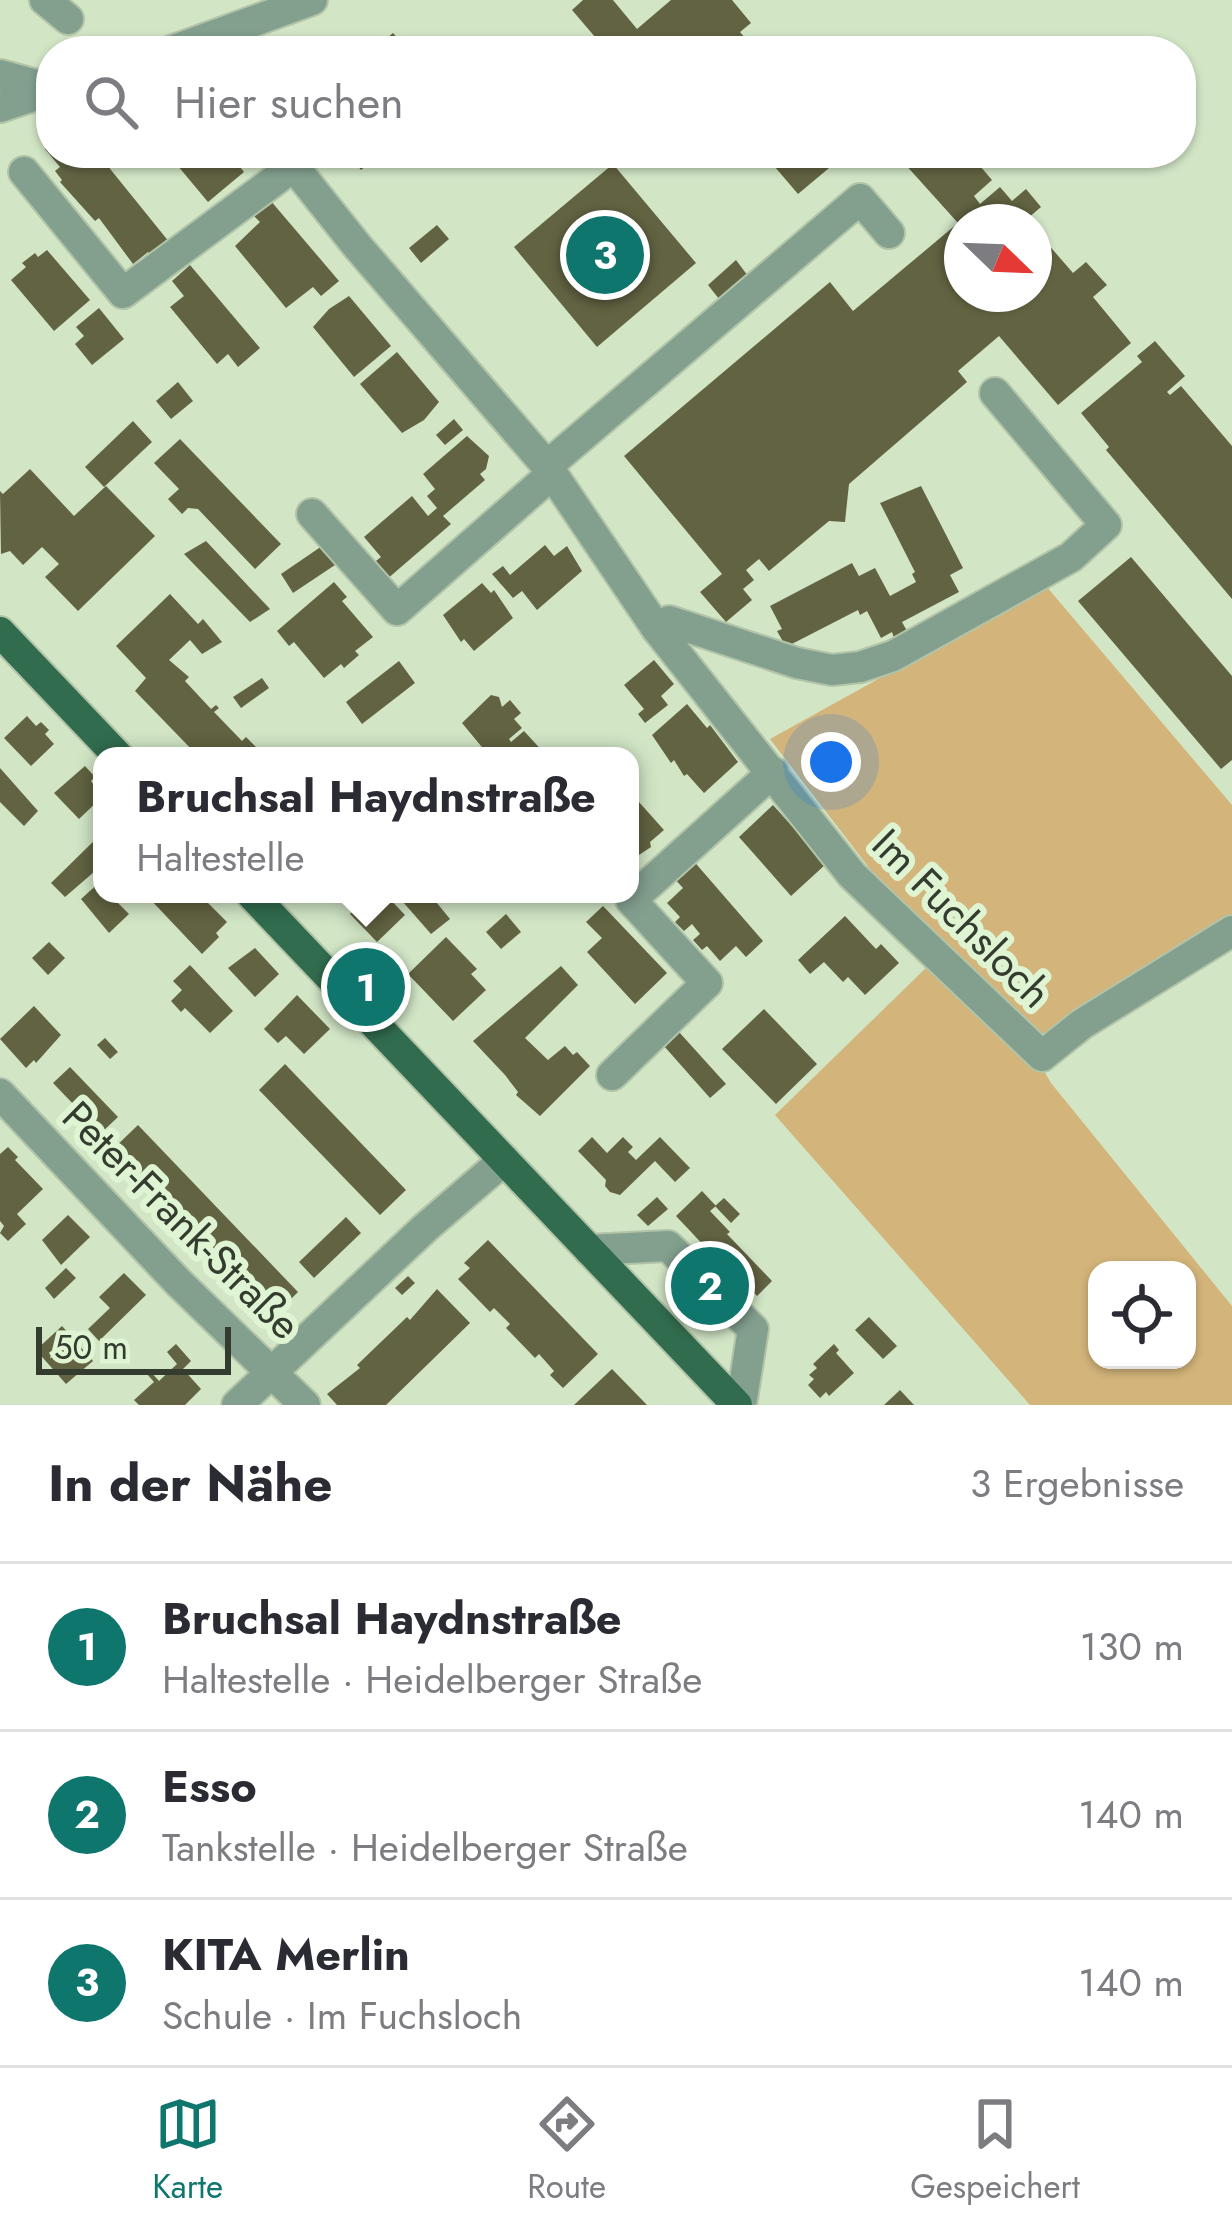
<!DOCTYPE html>
<html lang="de">
<head>
<meta charset="utf-8">
<style>
  body { margin:0; font-family:Jost,sans-serif; background:#f7f7f7; color:#2b2b33 }
  .controls { position:absolute; right:36px; bottom:36px; display:grid; overflow:hidden; border-radius:24px; box-shadow:0 3px 9px #0004 }
  .controls button { width:108px; height:108px; display:grid; place-items:center; padding:0; border:0; border-bottom:3px solid #e1e1e2; background:#fff; color:#2b2b33; font:60px sans-serif }
  .compass { position:absolute; left:944px; top:204px; width:108px; height:108px; border-radius:50%; background:#fff; box-shadow:0 3px 9px #0004; rotate:113deg }
  .scale { position:absolute; left:36px; bottom:30px; width:195px; box-sizing:border-box; padding-left:12px; border:6px solid #343c2f; border-top:0; font-size:33px; line-height:42px; white-space:nowrap; color:#343c2f; -webkit-text-stroke:9px #dff4d3; paint-order:stroke }
  .you { position:absolute; left:831px; top:762px; width:42px; height:42px; margin:-30px; border:9px solid #fff; border-radius:50%; background:#1a73e8; box-shadow:0 0 0 18px #1a73e833 }
  .badge { display:grid; place-items:center; width:78px; height:78px; border-radius:50%; background:#0f766e; color:#fff; font-size:39px; font-weight:700 }
  .pin { position:absolute; translate:-50% -50%; border:6px solid #fff; box-shadow:0 3px 12px #0006 }
  .popup { position:absolute; left:93px; top:747px; width:546px; height:156px; box-sizing:border-box; display:grid; place-content:center; border-radius:24px; background:#fff; filter:drop-shadow(0 3px 9px #0005); font-size:39px; white-space:nowrap; color:#7c7c81 }
  .popup b { font-size:45px; color:#2b2b33 }
  .popup::after { content:''; position:absolute; left:50%; top:100%; margin-left:-24px; border:24px solid transparent; border-top-color:#fff }
  .list { margin:0; padding:0; list-style:none }
  h2 { display:flex; justify-content:space-between; align-items:center; height:156px; margin:0; padding:0 48px; font-size:51px }
  h2 small { font-size:39px; font-weight:400; color:#7c7c81 }
  .list li { display:grid; grid-template-columns:78px 1fr auto; gap:36px; align-items:center; box-sizing:border-box; height:168px; padding:0 48px; border-top:3px solid #e1e1e2 }
  .list b { display:block; font-size:45px; white-space:nowrap }
  .list p { margin:0; font-size:39px; white-space:nowrap; color:#7c7c81 }
  .list em { font-size:39px; font-style:normal; color:#7c7c81 }
  .icon { flex:none; width:66px; height:66px; fill:none; stroke:currentColor; stroke-width:2; stroke-linecap:round; stroke-linejoin:round }
  .map { position:relative; flex:none; width:1232px; height:1405px; overflow:hidden }
  .search { position:absolute; background:#fff; box-shadow:0 3px 9px #0004; left:36px; right:36px; top:36px; height:132px; display:flex; align-items:center; gap:30px; box-sizing:border-box; padding:0 42px; border-radius:48px; color:#7c7c81; font-size:45px }
  .sheet { height:660px; background:#fff }
  nav { display:flex; justify-content:space-around; align-items:center; box-sizing:border-box; height:168px; border-top:3px solid #e1e1e2; background:#fff; font-size:33px; color:#7c7c81 }
  nav a { display:grid; justify-items:center; gap:6px }
  nav .on { color:#0f766e }
  .map>svg:first-child { display:block }
  .green { fill:#d3b47a; fill-rule:evenodd }
  .building { fill:#626342 }
  .lines { fill:none; stroke-linecap:round; stroke-linejoin:round }
  .minor-casing { stroke:#b2c4a8; stroke-width:34 }
  .major-casing { stroke:#b2c4a8; stroke-width:34 }
  .minor { stroke:#83a08f; stroke-width:30 }
  .major { stroke:#316c4e; stroke-width:30 }
  .labels { text-anchor:middle; stroke-width:12; stroke-linejoin:round; paint-order:stroke }
  .street-label { font-size:42px; fill:#343c2f; stroke:#dff4d3 }
</style>
</head>
<body>
<div class="map">
<svg width="1232" height="1405" viewBox="0 0 1232 1405">
  <rect width="100%" height="100%" fill="#d2e6c6"/>
  <g class="green">
    <polygon points="1046,586 1232,805 1232,925 1065,1030 1043,1035 1019,1025 870,869 770,739"/>
    <path d="M 931,963 L 1037,1059 L 1051,1083 L 1232,1306 L 1232,1405 L 1030,1405 L 775,1115 ZM 1097,1270 L 1187,1270 L 1187,1360 L 1097,1360 Z"/>
  </g>
  <g class="building">
    <polygon points="583,0 613,0 637,29 671,0 732,0 751,23 740,32 756,51 607,51 572,10"/>
    <polygon points="393,33 409,51 372,51"/>
    <polygon points="51,143 51,153 105,153 102,156 111,170 174,248 157,262 148,252 133,264 99,218 95,221 60,182 62,180 55,171 60,167 45,149"/>
    <polygon points="167,153 229,153 244,172 208,202"/>
    <polygon points="347,153 381,153 361,170"/>
    <polygon points="763,153 847,153 798,194"/>
    <polygon points="895,153 969,153 992,180 974,196 980,204 1000,187 1012,201 1026,189 1041,207 1027,219 1029,222 962,222 962,294 1034,294 1034,228 1073,273 1086,262 1107,285 1093,297 1131,343 1058,405 999,336 958,371 967,382 849,484 845,522 829,521 769,571 759,559 746,570 754,580 743,589 752,600 726,622 700,592 722,574 624,456 830,282 853,311 958,223"/>
    <polygon points="613,164 696,263 597,347 514,247"/>
    <polygon points="270,200 339,281 321,296 313,287 286,308 235,246 260,222 253,215"/>
    <polygon points="437,225 449,239 421,263 409,248"/>
    <polygon points="47,250 90,300 54,331 11,280 26,267 22,263 35,253 38,257"/>
    <polygon points="736,260 751,280 723,304 708,285"/>
    <polygon points="190,265 260,348 238,367 228,354 217,364 170,307 184,296 172,281"/>
    <polygon points="349,296 391,346 354,377 313,327 329,309"/>
    <polygon points="99,308 124,339 92,365 75,344 84,336 76,327"/>
    <polygon points="1155,341 1185,376 1167,392 1170,395 1181,386 1232,446 1232,599 1106,450 1109,447 1081,413 1142,362 1137,356"/>
    <polygon points="397,352 439,402 424,420 402,433 360,384"/>
    <polygon points="178,382 193,401 171,419 156,401"/>
    <polygon points="454,419 463,430 445,445 436,435"/>
    <polygon points="133,421 152,442 104,487 85,467"/>
    <polygon points="467,436 489,456 486,469 480,474 485,480 443,516 451,524 386,580 372,564 381,557 364,537 412,496 428,516 437,508 427,496 435,489 423,474"/>
    <polygon points="180,439 281,544 255,569 198,509 188,508 182,514 168,499 179,489 154,463"/>
    <polygon points="30,469 74,516 106,486 155,536 78,611 45,577 59,564 42,547 23,565 10,551 1,554 0,491 3,494"/>
    <polygon points="921,486 963,568 950,575 959,592 902,622 907,631 894,638 892,632 881,638 867,611 860,615 858,610 786,647 777,631 782,629 770,606 852,563 859,576 875,568 890,596 916,582 912,574 915,572 880,503"/>
    <polygon points="206,541 270,609 250,622 184,554"/>
    <polygon points="545,545 554,556 567,546 582,571 537,610 522,591 513,598 492,574 503,566 510,575"/>
    <polygon points="322,546 335,565 293,593 281,574"/>
    <polygon points="1131,557 1232,676 1232,760 1221,769 1078,601"/>
    <polygon points="334,582 347,597 342,601 373,637 355,651 359,655 344,668 341,664 324,678 294,642 289,646 277,631"/>
    <polygon points="482,583 491,593 494,590 513,618 474,651 464,639 461,642 443,615"/>
    <polygon points="170,594 198,624 203,619 222,642 202,654 190,640 169,660 189,677 185,681 211,709 216,705 219,708 214,712 242,741 246,737 258,749 253,754 250,751 244,756 198,756 135,691 146,678 116,646"/>
    <polygon points="654,660 674,684 661,696 668,705 645,723 638,714 644,709 624,685"/>
    <polygon points="399,661 415,683 362,724 346,702"/>
    <polygon points="262,678 269,688 241,708 233,697"/>
    <polygon points="491,695 499,697 502,707 510,700 521,713 514,719 522,728 509,739 511,742 524,731 547,756 481,756 486,752 462,723"/>
    <polygon points="687,704 707,728 710,725 738,762 704,793 687,774 684,776 674,760 671,763 652,735"/>
    <polygon points="27,716 36,726 41,722 49,730 45,734 54,744 31,766 4,738"/>
    <polygon points="85,766 95,777 91,781 102,797 79,819 54,793"/>
    <polygon points="0,768 38,811 24,826 0,802"/>
    <polygon points="630,792 664,830 650,842 651,847 630,861"/>
    <polygon points="773,805 826,864 791,896 739,837"/>
    <polygon points="102,833 102,865 65,897 51,883"/>
    <polygon points="691,858 763,941 746,957 736,946 720,961 707,946 702,950 693,940 700,934 692,924 684,931 675,922 680,917 667,903 683,888 672,876"/>
    <polygon points="102,880 102,894 113,894 111,896 129,914 109,933 81,899"/>
    <polygon points="151,894 199,894 227,922 216,933 219,937 202,954 148,897"/>
    <polygon points="370,894 385,894 405,915 377,942 350,914"/>
    <polygon points="396,894 435,894 432,897 450,919 431,934"/>
    <polygon points="603,906 667,973 635,1004 587,952 602,938 586,922"/>
    <polygon points="506,914 521,932 501,949 486,932"/>
    <polygon points="845,916 876,949 881,944 899,963 865,995 848,977 843,982 824,962 810,974 798,960"/>
    <polygon points="446,937 477,969 471,974 486,990 453,1021 408,974"/>
    <polygon points="49,942 65,958 48,975 32,958"/>
    <polygon points="255,948 279,974 255,997 228,968"/>
    <polygon points="190,965 233,1011 210,1033 185,1008 181,1012 171,1001 182,990 173,981"/>
    <polygon points="561,966 578,985 525,1038 548,1060 565,1046 573,1055 577,1052 590,1066 540,1116 516,1095 518,1092 505,1075 473,1041"/>
    <polygon points="297,995 330,1029 304,1054 286,1036 278,1043 264,1029"/>
    <polygon points="34,1006 61,1035 36,1063 34,1060 26,1068 0,1039"/>
    <polygon points="764,1009 817,1064 776,1104 722,1049"/>
    <polygon points="679,1032 726,1084 710,1098 664,1046"/>
    <polygon points="105,1038 118,1052 110,1059 97,1045"/>
    <polygon points="285,1064 406,1190 380,1215 259,1090"/>
    <polygon points="70,1067 118,1117 101,1133 53,1083"/>
    <polygon points="138,1125 298,1292 271,1319 110,1152"/>
    <polygon points="592,1137 607,1153 623,1137 633,1147 628,1152 636,1160 660,1137 690,1168 675,1182 655,1161 620,1195 610,1192 605,1186 606,1180 578,1151"/>
    <polygon points="8,1147 18,1157 15,1160 43,1189 17,1214 26,1224 8,1241 0,1233 4,1226 0,1221 0,1154"/>
    <polygon points="702,1191 716,1206 710,1211 730,1232 727,1234 772,1281 757,1296 749,1287 714,1321 688,1294 723,1260 712,1248 709,1251 676,1216"/>
    <polygon points="657,1197 668,1209 648,1226 637,1215"/>
    <polygon points="724,1198 740,1214 731,1223 715,1206"/>
    <polygon points="68,1215 90,1237 61,1265 42,1240"/>
    <polygon points="346,1217 361,1233 314,1278 299,1262"/>
    <polygon points="488,1240 598,1354 563,1388 550,1375 554,1371 539,1354 535,1358 506,1328 510,1324 494,1308 490,1312 458,1279 470,1268 464,1263"/>
    <polygon points="66,1268 76,1278 54,1299 45,1288"/>
    <polygon points="124,1273 146,1295 99,1341 88,1329 110,1308 99,1297"/>
    <polygon points="408,1276 415,1283 402,1295 395,1288"/>
    <polygon points="437,1289 470,1323 386,1405 337,1405 327,1394 360,1368 357,1365 407,1317 410,1320"/>
    <polygon points="869,1317 897,1346 883,1359 855,1330"/>
    <polygon points="62,1326 93,1361 66,1384 36,1350"/>
    <polygon points="176,1344 191,1361 183,1369 201,1389 185,1405 139,1405 134,1400 154,1382 147,1374 150,1371 159,1381 177,1364 167,1352"/>
    <polygon points="834,1344 839,1350 836,1353 854,1373 829,1396 826,1392 820,1398 808,1385 814,1379 809,1375 817,1368 813,1364"/>
    <polygon points="612,1369 647,1405 574,1405"/>
    <polygon points="900,1390 914,1405 884,1405"/>
  </g>
  <g class="lines">
    <defs>
      <g id="minor">
        <polyline points="45,0 68,19"/>
        <polyline points="171,51 312,0"/>
        <polyline points="0,75 51,89"/>
        <polyline points="0,107 51,90"/>
        <polyline points="283,153 358,247 547,466 657,629 852,875 1042,1056 1082,1024 1232,931"/>
        <polyline points="24,172 123,293 294,166"/>
        <polyline points="547,466 860,199 889,233"/>
        <polyline points="312,514 397,610 552,474"/>
        <polyline points="657,629 669,621 797,663 832,670 860,667 893,656 1071,557 1106,525 995,393"/>
        <polyline points="612,1075 707,983 631,900 773,772"/>
        <polyline points="0,1094 178,1282 305,1405"/>
        <polyline points="589,1250 668,1246 753,1329 741,1405"/>
        <polyline points="237,1405 425,1228 504,1160"/>
      </g>
      <g id="major">
        <polyline points="0,632 118,756"/>
        <polyline points="251,894 737,1405"/>
      </g>
    </defs>
    <use href="#minor" class="minor-casing"/>
    <use href="#major" class="major-casing"/>
    <use href="#minor" class="minor"/>
    <use href="#major" class="major"/>
  </g>
  <g class="labels">
    <g class="street-label">
      <text transform="translate(962 918) rotate(45)" y="15">Im Fuchsloch</text>
      <text transform="translate(182 1220) rotate(45)" y="15">Peter-Frank-Straße</text>
    </g>
  </g>
</svg>
<div class="controls">
<button><svg class="icon" aria-label="locate" viewBox="0 0 24 24"><circle cx="12" cy="12" r="6"/><path d="M12 2v4M12 18v4M2 12h4M18 12h4"/></svg></button>
</div>
<svg class="compass" viewBox="-18 -18 36 36"><path d="M0-13l5 13h-10z" fill="#e53935"/><path d="M0 13l5-13h-10z" fill="#7c7c81"/></svg>
<div class="scale">50 m</div>
<div class="you"></div>
<div class="pin badge" style="left:366px;top:987px">1</div>
<div class="popup"><b>Bruchsal Haydnstraße</b>Haltestelle</div>
<div class="pin badge" style="left:710px;top:1286px">2</div>
<div class="pin badge" style="left:605px;top:255px">3</div>
<div class="search"><svg class="icon" aria-label="search" viewBox="0 0 24 24"><circle cx="10" cy="10" r="6"/><path d="M15 15l6 6"/></svg>Hier suchen</div>
</div>
<section class="sheet">
<h2>In der Nähe<small>3 Ergebnisse</small></h2>
<ul class="list">
<li><span class="badge">1</span><div><b>Bruchsal Haydnstraße</b><p>Haltestelle · Heidelberger Straße</p></div><em>130 m</em></li>
<li><span class="badge">2</span><div><b>Esso</b><p>Tankstelle · Heidelberger Straße</p></div><em>140 m</em></li>
<li><span class="badge">3</span><div><b>KITA Merlin</b><p>Schule · Im Fuchsloch</p></div><em>140 m</em></li>
</ul>
</section>
<nav>
<a class="on"><svg class="icon" aria-label="map" viewBox="0 0 24 24"><path d="M3 6l6-2 6 2 6-2v14l-6 2-6-2-6 2zM9 4v14M15 6v14"/></svg>Karte</a>
<a><svg class="icon" aria-label="directions" viewBox="0 0 24 24"><path d="M12 3l9 9-9 9-9-9zM9 14v-3h6M13 9l2 2-2 2"/></svg>Route</a>
<a><svg class="icon" aria-label="saved" viewBox="0 0 24 24"><path d="M7 4h10v16l-5-4-5 4z"/></svg>Gespeichert</a>
</nav>
</body>
</html>
